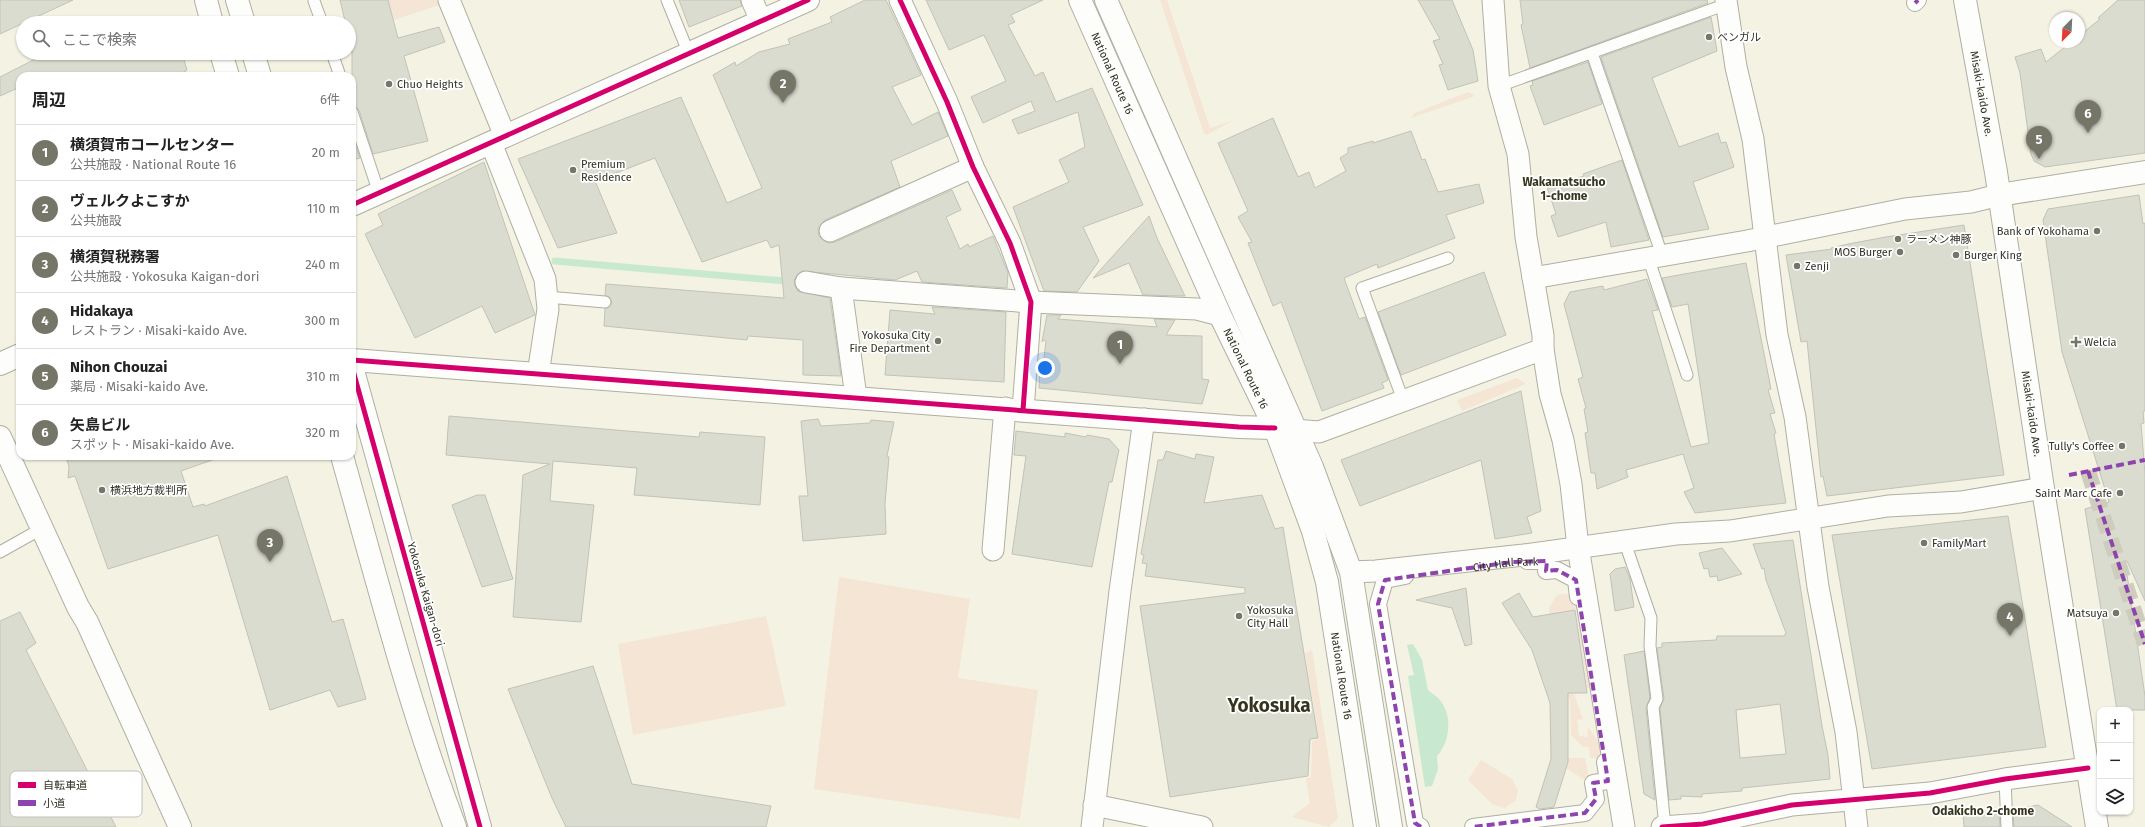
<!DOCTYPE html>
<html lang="ja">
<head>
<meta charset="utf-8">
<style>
  body { margin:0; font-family:"Fira Sans","Noto Sans JP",sans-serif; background:#f2f2f2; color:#222 }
  .controls { position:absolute; right:12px; bottom:12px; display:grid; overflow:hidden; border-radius:8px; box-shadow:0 1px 3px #0004 }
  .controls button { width:36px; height:36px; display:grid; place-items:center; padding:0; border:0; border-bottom:1px solid #e0e0e0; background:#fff; color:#222; font:20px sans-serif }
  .compass { position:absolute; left:2049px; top:12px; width:36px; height:36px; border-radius:50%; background:#fff; box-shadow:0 1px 3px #0004; rotate:204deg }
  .you { position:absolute; left:1045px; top:368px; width:14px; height:14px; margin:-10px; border:3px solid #fff; border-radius:50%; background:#1a73e8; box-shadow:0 0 0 6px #1a73e833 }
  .badge { display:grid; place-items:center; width:26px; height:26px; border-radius:50%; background:#757568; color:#fff; font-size:13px; font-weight:700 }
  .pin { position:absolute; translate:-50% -33px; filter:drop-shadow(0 1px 2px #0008) }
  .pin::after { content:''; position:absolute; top:21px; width:14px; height:12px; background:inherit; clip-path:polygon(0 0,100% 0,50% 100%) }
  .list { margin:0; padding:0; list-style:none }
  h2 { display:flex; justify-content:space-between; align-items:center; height:52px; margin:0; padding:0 16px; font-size:17px }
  h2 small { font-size:13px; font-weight:400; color:#767676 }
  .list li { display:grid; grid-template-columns:26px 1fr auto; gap:12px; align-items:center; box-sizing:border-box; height:56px; padding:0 16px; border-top:1px solid #e0e0e0 }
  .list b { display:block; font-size:15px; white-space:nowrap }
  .list p { margin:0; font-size:13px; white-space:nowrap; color:#767676 }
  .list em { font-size:13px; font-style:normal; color:#767676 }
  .icon { flex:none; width:22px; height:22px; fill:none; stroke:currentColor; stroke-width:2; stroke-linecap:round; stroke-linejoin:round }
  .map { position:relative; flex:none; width:2145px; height:827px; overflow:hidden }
  .search { position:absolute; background:#fff; box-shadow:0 1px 3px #0004; left:16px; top:16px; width:340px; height:44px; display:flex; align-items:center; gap:10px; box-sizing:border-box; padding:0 14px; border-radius:22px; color:#767676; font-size:15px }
  .panel { position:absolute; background:#fff; box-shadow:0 1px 3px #0004; left:16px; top:72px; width:340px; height:388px; border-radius:12px }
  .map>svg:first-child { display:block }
  .green { fill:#f4e5d4 }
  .water { fill:#c9e8d0 }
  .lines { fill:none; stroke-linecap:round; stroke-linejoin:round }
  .stream { stroke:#c9e8d0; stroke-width:7 }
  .building { fill:#dadcd0; stroke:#c1c3b8; fill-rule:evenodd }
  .pedestrian-tunnel { stroke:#cdccbd; stroke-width:16; stroke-dasharray:16 8; stroke-linecap:butt }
  .service-casing { stroke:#afafa2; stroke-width:13 }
  .pedestrian-casing { stroke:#afafa2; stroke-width:18 }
  .minor-casing { stroke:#afafa2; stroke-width:23 }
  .tertiary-casing { stroke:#afafa2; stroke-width:24 }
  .primary-casing { stroke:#afafa2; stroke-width:24 }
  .trunk-casing { stroke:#afafa2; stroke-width:24 }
  .service { stroke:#fdfdfb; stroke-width:11 }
  .pedestrian { stroke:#fdfdfb; stroke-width:16 }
  .minor { stroke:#fdfdfb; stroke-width:21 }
  .tertiary { stroke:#fdfdfb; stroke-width:22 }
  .primary { stroke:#fdfdfb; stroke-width:22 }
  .trunk { stroke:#fdfdfb; stroke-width:22 }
  .quiet { stroke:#8e44ad; stroke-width:4; stroke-dasharray:8 4; stroke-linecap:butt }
  .cycleway-casing { stroke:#fff; stroke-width:8 }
  .cycleway { stroke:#d6006c; stroke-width:5 }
  .poi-dot { fill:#757568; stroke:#fff; stroke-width:1.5 }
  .labels { text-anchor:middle; stroke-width:3.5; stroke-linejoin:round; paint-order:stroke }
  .poi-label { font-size:11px; fill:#313126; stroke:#fff; text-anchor:start }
  .street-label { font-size:11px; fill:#313126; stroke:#fff }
  .neighbourhood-label { font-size:12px; font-weight:bold; fill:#36351e; stroke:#fff }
  .town-label { font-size:19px; font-weight:bold; fill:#36351e; stroke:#fff }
  .key { fill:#fff; stroke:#c1c1be; stroke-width:1 }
  .key-label { font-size:11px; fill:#313126 }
</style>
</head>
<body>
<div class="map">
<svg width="2145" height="827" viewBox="0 0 2145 827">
  <rect width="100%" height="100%" fill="#f4f3e3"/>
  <g class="green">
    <polygon points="388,0 437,0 439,5 394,20"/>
    <polygon points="1160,0 1167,0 1210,128 1234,120 1206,135 1203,131"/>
    <polygon points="1468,92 1475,96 1411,118 1415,113"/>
    <polygon points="1517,378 1526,384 1462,411 1457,400"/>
    <polygon points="839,577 970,599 958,678 1038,690 1020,819 814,789"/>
    <polygon points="1576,593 1592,688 1587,688 1576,609 1559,613 1574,694 1583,719 1577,720 1579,736 1588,737 1587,726 1600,744 1606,779 1599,758 1590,758 1589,747 1583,747 1571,735 1570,701 1546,630 1550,624 1549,608 1557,595"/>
    <polygon points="766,616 786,706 633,735 618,644"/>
    <polygon points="1312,650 1338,818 1329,827 1292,817 1310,803 1306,779 1311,777 1312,741 1319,739 1305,653"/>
    <polygon points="1568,758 1585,758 1589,777 1583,779 1566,768"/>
    <polygon points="1481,760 1512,779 1518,791 1516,800 1505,808 1492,804 1468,780"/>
  </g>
  <path class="water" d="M 1413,644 L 1422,660 L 1428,690 C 1431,693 1437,696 1440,700 C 1453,716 1450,742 1437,756 L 1438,769 L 1432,786 L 1425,787 L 1408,676 L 1414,675 L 1407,645 Z"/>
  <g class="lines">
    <polyline class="stream" points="555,261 785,281"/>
  </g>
  <g class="building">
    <polygon points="0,0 73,0 0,34"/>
    <polygon points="340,0 388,0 398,38 439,27 445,42 404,56 428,141 373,154 359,110 352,105 352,51 349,52 349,23 338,23 345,21"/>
    <polygon points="679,0 740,0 742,6 689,27"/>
    <polygon points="865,0 886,0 921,75 892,87 912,125 938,112 948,136 891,161 900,187 825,220 818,229 819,236 828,243 835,242 952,190 961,210 946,217 960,249 968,244 969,247 993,236 1008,273 1007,288 922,282 917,271 895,280 802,271 794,280 795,286 798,291 830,298 841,376 803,375 803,340 748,336 747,340 604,326 605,309 610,306 612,302 609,297 605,295 606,284 784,298 779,245 771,248 767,240 702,262 655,158 595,181 617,233 558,248 518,159 681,97 727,203 762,188 713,75 735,62 736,66 759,52 790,44 788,39 832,22 830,17"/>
    <polygon points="926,0 1043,0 1011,15 1015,22 1008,25 1035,76 1043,72 1056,102 1092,88 1143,205 1083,227 1099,261 1077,292 1044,291 1013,207 1069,182 1059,160 1085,147 1078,112 1018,134 1012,120 1035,111 1031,101 983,123 971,97 1006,81 984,35 949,50"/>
    <polygon points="1418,0 1452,0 1473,50 1478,81 1448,90 1439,65 1443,64 1433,41 1440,39"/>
    <polygon points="1520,0 1707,0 1708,3 1530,68 1521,25 1523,24"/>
    <polygon points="2118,0 2145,0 2145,153 2045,167 2034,161 2031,154 2020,73 2015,57 2041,49 2046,62 2071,42 2079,42 2079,36 2100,19 2098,18"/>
    <polygon points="1711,17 1717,51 1652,78 1679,147 1718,133 1721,143 1726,142 1734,167 1693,182 1709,229 1663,237 1601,57"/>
    <polygon points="47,53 49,60 65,53 182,53 187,70 177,76 20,76 20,87 0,96 0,77"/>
    <polygon points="1588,62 1602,104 1544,125 1530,86 1533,85 1532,81"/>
    <polygon points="1273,118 1298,177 1309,172 1315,188 1346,171 1340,158 1348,153 1348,148 1373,141 1373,143 1411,131 1422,160 1425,159 1438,192 1479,184 1484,203 1446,215 1455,238 1378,268 1377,264 1344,278 1359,319 1365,317 1388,380 1382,383 1384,388 1322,411 1281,302 1273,306 1248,243 1252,242 1238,217 1248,211 1218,143"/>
    <polygon points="352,134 360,158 352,160"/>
    <polygon points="1622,160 1649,240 1611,247 1606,222 1558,237 1551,216 1556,214 1547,187 1584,176 1583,174"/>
    <polygon points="484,162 535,315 495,333 482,306 415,338 365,234 383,225 378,214"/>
    <polygon points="2139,195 2143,224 2145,223 2145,411 2143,411 2144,423 2141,424 2145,474 2145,601 2127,561 2125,561 2145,696 2145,710 2117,710 2085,509 2109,502 2062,352 2043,220 2048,209"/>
    <polygon points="1149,216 1157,238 1185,296 1143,295 1129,263 1093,278"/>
    <polygon points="1964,225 2004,475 1827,496 1823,476 1821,477 1807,341 1801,342 1786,255 1832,249 1831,248 1848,244 1886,237"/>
    <polygon points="1746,263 1771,389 1768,390 1775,413 1770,414 1776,433 1774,434 1786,503 1695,513 1684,492 1694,488 1683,454 1626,470 1628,477 1597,489 1595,473 1591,473 1585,433 1588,432 1584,409 1586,408 1578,379 1583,377 1564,304 1570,292 1603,286 1604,290 1647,279 1658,310 1652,311 1691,447 1709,443 1688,304 1672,307 1662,278"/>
    <polygon points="1484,272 1506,335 1401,375 1378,312"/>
    <polygon points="932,307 1006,312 1004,382 885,375 890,310 935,314"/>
    <polygon points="1047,315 1061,315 1058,319 1157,327 1154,319 1175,320 1166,335 1202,336 1202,379 1209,380 1202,404 1039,388 1040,368 1043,367 1046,341 1044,340 1042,342"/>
    <polygon points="1521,391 1541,511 1527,517 1532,533 1495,539 1481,460 1360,506 1341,460"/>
    <polygon points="449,416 699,437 700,432 765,437 760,505 634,495 637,468 553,461 550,501 594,505 581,622 513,617 523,475 550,464 446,455"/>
    <polygon points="818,419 821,426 870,423 871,420 894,422 887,456 889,457 885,503 886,534 803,541 799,496 808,496 801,421"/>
    <polygon points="1016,431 1065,437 1065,433 1086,437 1087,435 1109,439 1119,450 1112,482 1109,482 1092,567 1012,554 1026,456 1014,455"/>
    <polygon points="1166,451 1195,459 1196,454 1214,457 1204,503 1262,495 1275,529 1283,527 1318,738 1310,739 1308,776 1170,797 1140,606 1245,593 1245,588 1145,576 1147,564 1142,563 1144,555 1141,554 1158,460 1163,460"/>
    <polygon points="66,456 215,456 215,459 181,471 193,507 204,504 205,506 287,476 332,622 343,619 366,699 338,707 330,690 270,710 218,535 108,569 75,476 68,478 69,467"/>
    <polygon points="477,495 485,495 513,579 482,587 452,505"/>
    <polygon points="2008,516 2046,747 1872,769 1832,535"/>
    <path d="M 1793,540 L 1822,726 L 1828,755 L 1830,779 L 1742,788 L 1742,791 L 1702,794 L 1702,797 L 1681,796 L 1681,799 L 1669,800 L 1660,708 L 1664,698 L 1657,648 L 1662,647 L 1662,643 L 1716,640 L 1717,636 L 1784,636 L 1786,633 L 1766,580 L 1764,568 L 1762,569 L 1753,544 ZM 1780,704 L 1786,754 L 1740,758 L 1736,710 Z"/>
    <polygon points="1722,548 1742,574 1718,581 1717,576 1710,577 1708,568 1704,569 1699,553"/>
    <polygon points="1625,567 1630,579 1634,607 1615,611 1610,574 1615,569"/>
    <polygon points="1466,588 1472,644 1465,646 1452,608 1416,600"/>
    <polygon points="1519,593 1533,617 1575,610 1587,693 1568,693 1568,762 1554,807 1540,809 1536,807 1551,759 1550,703 1532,650 1502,603"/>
    <polygon points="20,612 36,643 26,650 116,827 0,827 0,621"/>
    <polygon points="1644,651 1650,698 1646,708 1655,800 1644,794 1624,655"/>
    <polygon points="593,666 632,784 771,806 766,827 566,827 551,796 508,689"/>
    <polygon points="2038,805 2072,827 2014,827 2013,810"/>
    <polygon points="1999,811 2000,827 1964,827 1963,814"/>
  </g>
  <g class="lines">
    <polyline class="pedestrian-tunnel" points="2088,471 2145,644"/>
    <defs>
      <g id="service">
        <polyline points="667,0 689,54"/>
        <polyline points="314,1 322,23"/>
        <polyline points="332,53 340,76"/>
        <polyline points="1592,53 1662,255"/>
        <polyline points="1499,86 1727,4"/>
        <polyline points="352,112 379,193"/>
        <polyline points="1648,257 1687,375"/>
        <polyline points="547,297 605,302"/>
        <polyline points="1403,400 1362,288 1448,258"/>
        <polyline points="1624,540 1651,618 1650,646 1657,699 1653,707 1665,827"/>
        <polyline points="0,552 41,529"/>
        <polyline points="2005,779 2007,827"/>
      </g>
      <g id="pedestrian">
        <polyline points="1915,3 1918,0"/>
        <polyline points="1527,561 1547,561 1546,571 1557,570 1576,580 1578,597"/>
        <polyline points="1405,576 1385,580 1378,604 1415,823 1421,827"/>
        <polyline points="1473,827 1585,813 1596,799 1593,783 1608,781 1605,762"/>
      </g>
      <g id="minor">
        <polyline points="449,0 505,136"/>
        <polyline points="752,0 761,21"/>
        <polyline points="900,0 947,102 973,167 1010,243 1031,302 1023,410"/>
        <polyline points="1493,0 1499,86 1518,154 1526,237 1543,335 1543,349 1550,394 1563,440 1571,484 1578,547 1624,827"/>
        <polyline points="1726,0 1736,67 1753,139 1777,335 1795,417 1818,587 1846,732 1857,827"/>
        <polyline points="491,143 545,279 548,309 538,374"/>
        <polyline points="830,231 973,167"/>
        <polyline points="1533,278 1747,241 1905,209 1971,202 1999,195"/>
        <polyline points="806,282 841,288 1031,302 1197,309 1220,315"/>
        <polyline points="841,288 856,397"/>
        <polyline points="1281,429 1319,432 1543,349"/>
        <polyline points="993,550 1005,408"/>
        <polyline points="1351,572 1376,571 1524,555 1676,534 1730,531 1888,506 1961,502 2043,488"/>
        <polyline points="1094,805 1202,827"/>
        <polyline points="1092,827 1120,591 1144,419"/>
        <polyline points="1662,827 1703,824 1792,805 1930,793 2005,779 2088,768"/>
      </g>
      <g id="tertiary">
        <polyline points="206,0 212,23"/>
        <polyline points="237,0 244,23"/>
        <polyline points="221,53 228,76"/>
        <polyline points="253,53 260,76"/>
        <polyline points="1999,195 2145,172"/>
        <polyline points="352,205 808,0"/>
        <polyline points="352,360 1239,427 1275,428"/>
        <polyline points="0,364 20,355"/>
        <polyline points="352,367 480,827"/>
        <polyline points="0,437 78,607 87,622 180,827"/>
        <path d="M 342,456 C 377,580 409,706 455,827"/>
      </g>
      <g id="primary">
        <path id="s1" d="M 1965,0 L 1996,172 L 2045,502 L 2097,827"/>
      </g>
      <g id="trunk">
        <path id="s2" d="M 1080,0 L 1220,315 L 1275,428 L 1313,531 L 1327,582 L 1365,827"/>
        <polyline points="1106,0 1312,467 1351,572 1391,827"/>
      </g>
    </defs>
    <use href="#service" class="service-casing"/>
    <use href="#pedestrian" class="pedestrian-casing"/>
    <use href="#minor" class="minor-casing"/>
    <use href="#tertiary" class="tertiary-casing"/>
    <use href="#primary" class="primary-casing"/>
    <use href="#trunk" class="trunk-casing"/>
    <use href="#service" class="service"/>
    <use href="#pedestrian" class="pedestrian"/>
    <use href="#minor" class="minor"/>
    <use href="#tertiary" class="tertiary"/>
    <use href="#primary" class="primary"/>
    <use href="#trunk" class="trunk"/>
    <g class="quiet">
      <polyline points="1915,3 1918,0"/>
      <polyline points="2088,471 2145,644"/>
      <polyline points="2069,475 2145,460"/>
      <path id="s3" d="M 1421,827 L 1415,823 L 1378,604 L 1385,580 L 1512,562 L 1547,561 L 1546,571 L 1557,570 L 1576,580 L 1608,781 L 1593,783 L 1596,799 L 1585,813 L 1473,827"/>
    </g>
    <defs>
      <g id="cycleway">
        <polyline points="900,0 947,102 973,167 1010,243 1031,302 1023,410"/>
        <polyline points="352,205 808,0"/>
        <polyline points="352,360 1239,427 1275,428"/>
        <polyline points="352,367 480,827"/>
        <polyline points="1662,827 1703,824 1792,805 1930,793 2005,779 2088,768"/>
      </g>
    </defs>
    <use href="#cycleway" class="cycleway-casing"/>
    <use href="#cycleway" class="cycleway"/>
  </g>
  <g class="poi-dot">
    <circle cx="1709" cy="37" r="4"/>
    <circle cx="389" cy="84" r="4"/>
    <circle cx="573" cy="170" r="4"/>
    <circle cx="2097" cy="231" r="4"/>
    <circle cx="1898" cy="239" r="4"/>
    <circle cx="1900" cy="252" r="4"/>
    <circle cx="1956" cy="255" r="4"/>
    <circle cx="1797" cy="266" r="4"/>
    <circle cx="938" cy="341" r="4"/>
    <path d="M2074 336h4v4h4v4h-4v4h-4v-4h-4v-4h4z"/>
    <circle cx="2122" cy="446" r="4"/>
    <circle cx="102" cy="490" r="4"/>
    <circle cx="2120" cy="493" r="4"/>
    <circle cx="1924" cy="543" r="4"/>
    <circle cx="2116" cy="613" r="4"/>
    <circle cx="1239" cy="616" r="4"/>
  </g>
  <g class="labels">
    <g class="poi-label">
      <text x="1717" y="41">ベンガル</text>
      <text x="397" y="88">Chuo Heights</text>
      <text x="581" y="168">Premium<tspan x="581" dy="13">Residence</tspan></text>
      <text x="2089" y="235" text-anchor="end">Bank of Yokohama</text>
      <text x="1906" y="243">ラーメン神豚</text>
      <text x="1892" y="256" text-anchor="end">MOS Burger</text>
      <text x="1964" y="259">Burger King</text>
      <text x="1805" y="270">Zenji</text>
      <text x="930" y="339" text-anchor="end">Yokosuka City<tspan x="930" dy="13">Fire Department</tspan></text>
      <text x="2084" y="346">Welcia</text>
      <text x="2114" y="450" text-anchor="end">Tully's Coffee</text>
      <text x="110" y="494">横浜地方裁判所</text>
      <text x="2112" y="497" text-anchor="end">Saint Marc Cafe</text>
      <text x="1932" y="547">FamilyMart</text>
      <text x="1247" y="614">Yokosuka<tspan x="1247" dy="13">City Hall</tspan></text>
      <text x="2108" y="617" text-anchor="end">Matsuya</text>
    </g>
    <g class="street-label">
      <text dy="4" stroke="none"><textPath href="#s2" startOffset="80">National Route 16</textPath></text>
      <text dy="4" stroke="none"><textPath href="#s1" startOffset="95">Misaki-kaido Ave.</textPath></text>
      <text dy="4" stroke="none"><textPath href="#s2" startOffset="404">National Route 16</textPath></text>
      <text dy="4" stroke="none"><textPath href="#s1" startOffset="419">Misaki-kaido Ave.</textPath></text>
      <text dy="4" stroke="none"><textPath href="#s3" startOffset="376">City Hall Park</textPath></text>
      <text transform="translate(426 594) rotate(74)" y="4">Yokosuka Kaigan-dori</text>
      <text dy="4" stroke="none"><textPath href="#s2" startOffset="728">National Route 16</textPath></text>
    </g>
    <g class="neighbourhood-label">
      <text x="1564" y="186">Wakamatsucho<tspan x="1564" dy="14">1-chome</tspan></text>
      <text x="1983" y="815">Odakicho 2-chome</text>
    </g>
    <g class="town-label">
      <text x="1269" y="712">Yokosuka</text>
    </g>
  </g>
  <rect x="10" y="771" width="132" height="46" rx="6" class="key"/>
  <rect x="18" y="782" width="18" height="6" fill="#d6006c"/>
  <rect x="18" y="800" width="18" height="6" fill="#8e44ad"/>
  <g class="key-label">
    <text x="43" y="789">自転車道</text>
    <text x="43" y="807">小道</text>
  </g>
</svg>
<div class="controls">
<button>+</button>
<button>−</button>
<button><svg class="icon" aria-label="layers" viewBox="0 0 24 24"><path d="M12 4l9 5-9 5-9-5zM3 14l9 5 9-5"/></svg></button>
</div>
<svg class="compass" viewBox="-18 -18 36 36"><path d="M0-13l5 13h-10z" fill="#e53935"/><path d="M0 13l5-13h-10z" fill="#767676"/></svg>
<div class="you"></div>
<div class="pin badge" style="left:1120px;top:364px">1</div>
<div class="pin badge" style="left:783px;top:103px">2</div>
<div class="pin badge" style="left:270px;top:562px">3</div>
<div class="pin badge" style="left:2010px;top:636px">4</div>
<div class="pin badge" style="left:2039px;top:159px">5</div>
<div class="pin badge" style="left:2088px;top:133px">6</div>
<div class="search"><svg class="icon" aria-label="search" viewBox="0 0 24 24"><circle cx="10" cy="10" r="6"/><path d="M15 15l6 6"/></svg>ここで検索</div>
<section class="panel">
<h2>周辺<small>6件</small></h2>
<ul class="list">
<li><span class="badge">1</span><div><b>横須賀市コールセンター</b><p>公共施設 · National Route 16</p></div><em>20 m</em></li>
<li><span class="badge">2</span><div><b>ヴェルクよこすか</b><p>公共施設</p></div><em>110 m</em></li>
<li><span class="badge">3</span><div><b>横須賀税務署</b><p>公共施設 · Yokosuka Kaigan-dori</p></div><em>240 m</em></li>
<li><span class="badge">4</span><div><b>Hidakaya</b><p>レストラン · Misaki-kaido Ave.</p></div><em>300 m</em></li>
<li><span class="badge">5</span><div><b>Nihon Chouzai</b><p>薬局 · Misaki-kaido Ave.</p></div><em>310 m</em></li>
<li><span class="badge">6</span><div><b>矢島ビル</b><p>スポット · Misaki-kaido Ave.</p></div><em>320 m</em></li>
</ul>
</section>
</div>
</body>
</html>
